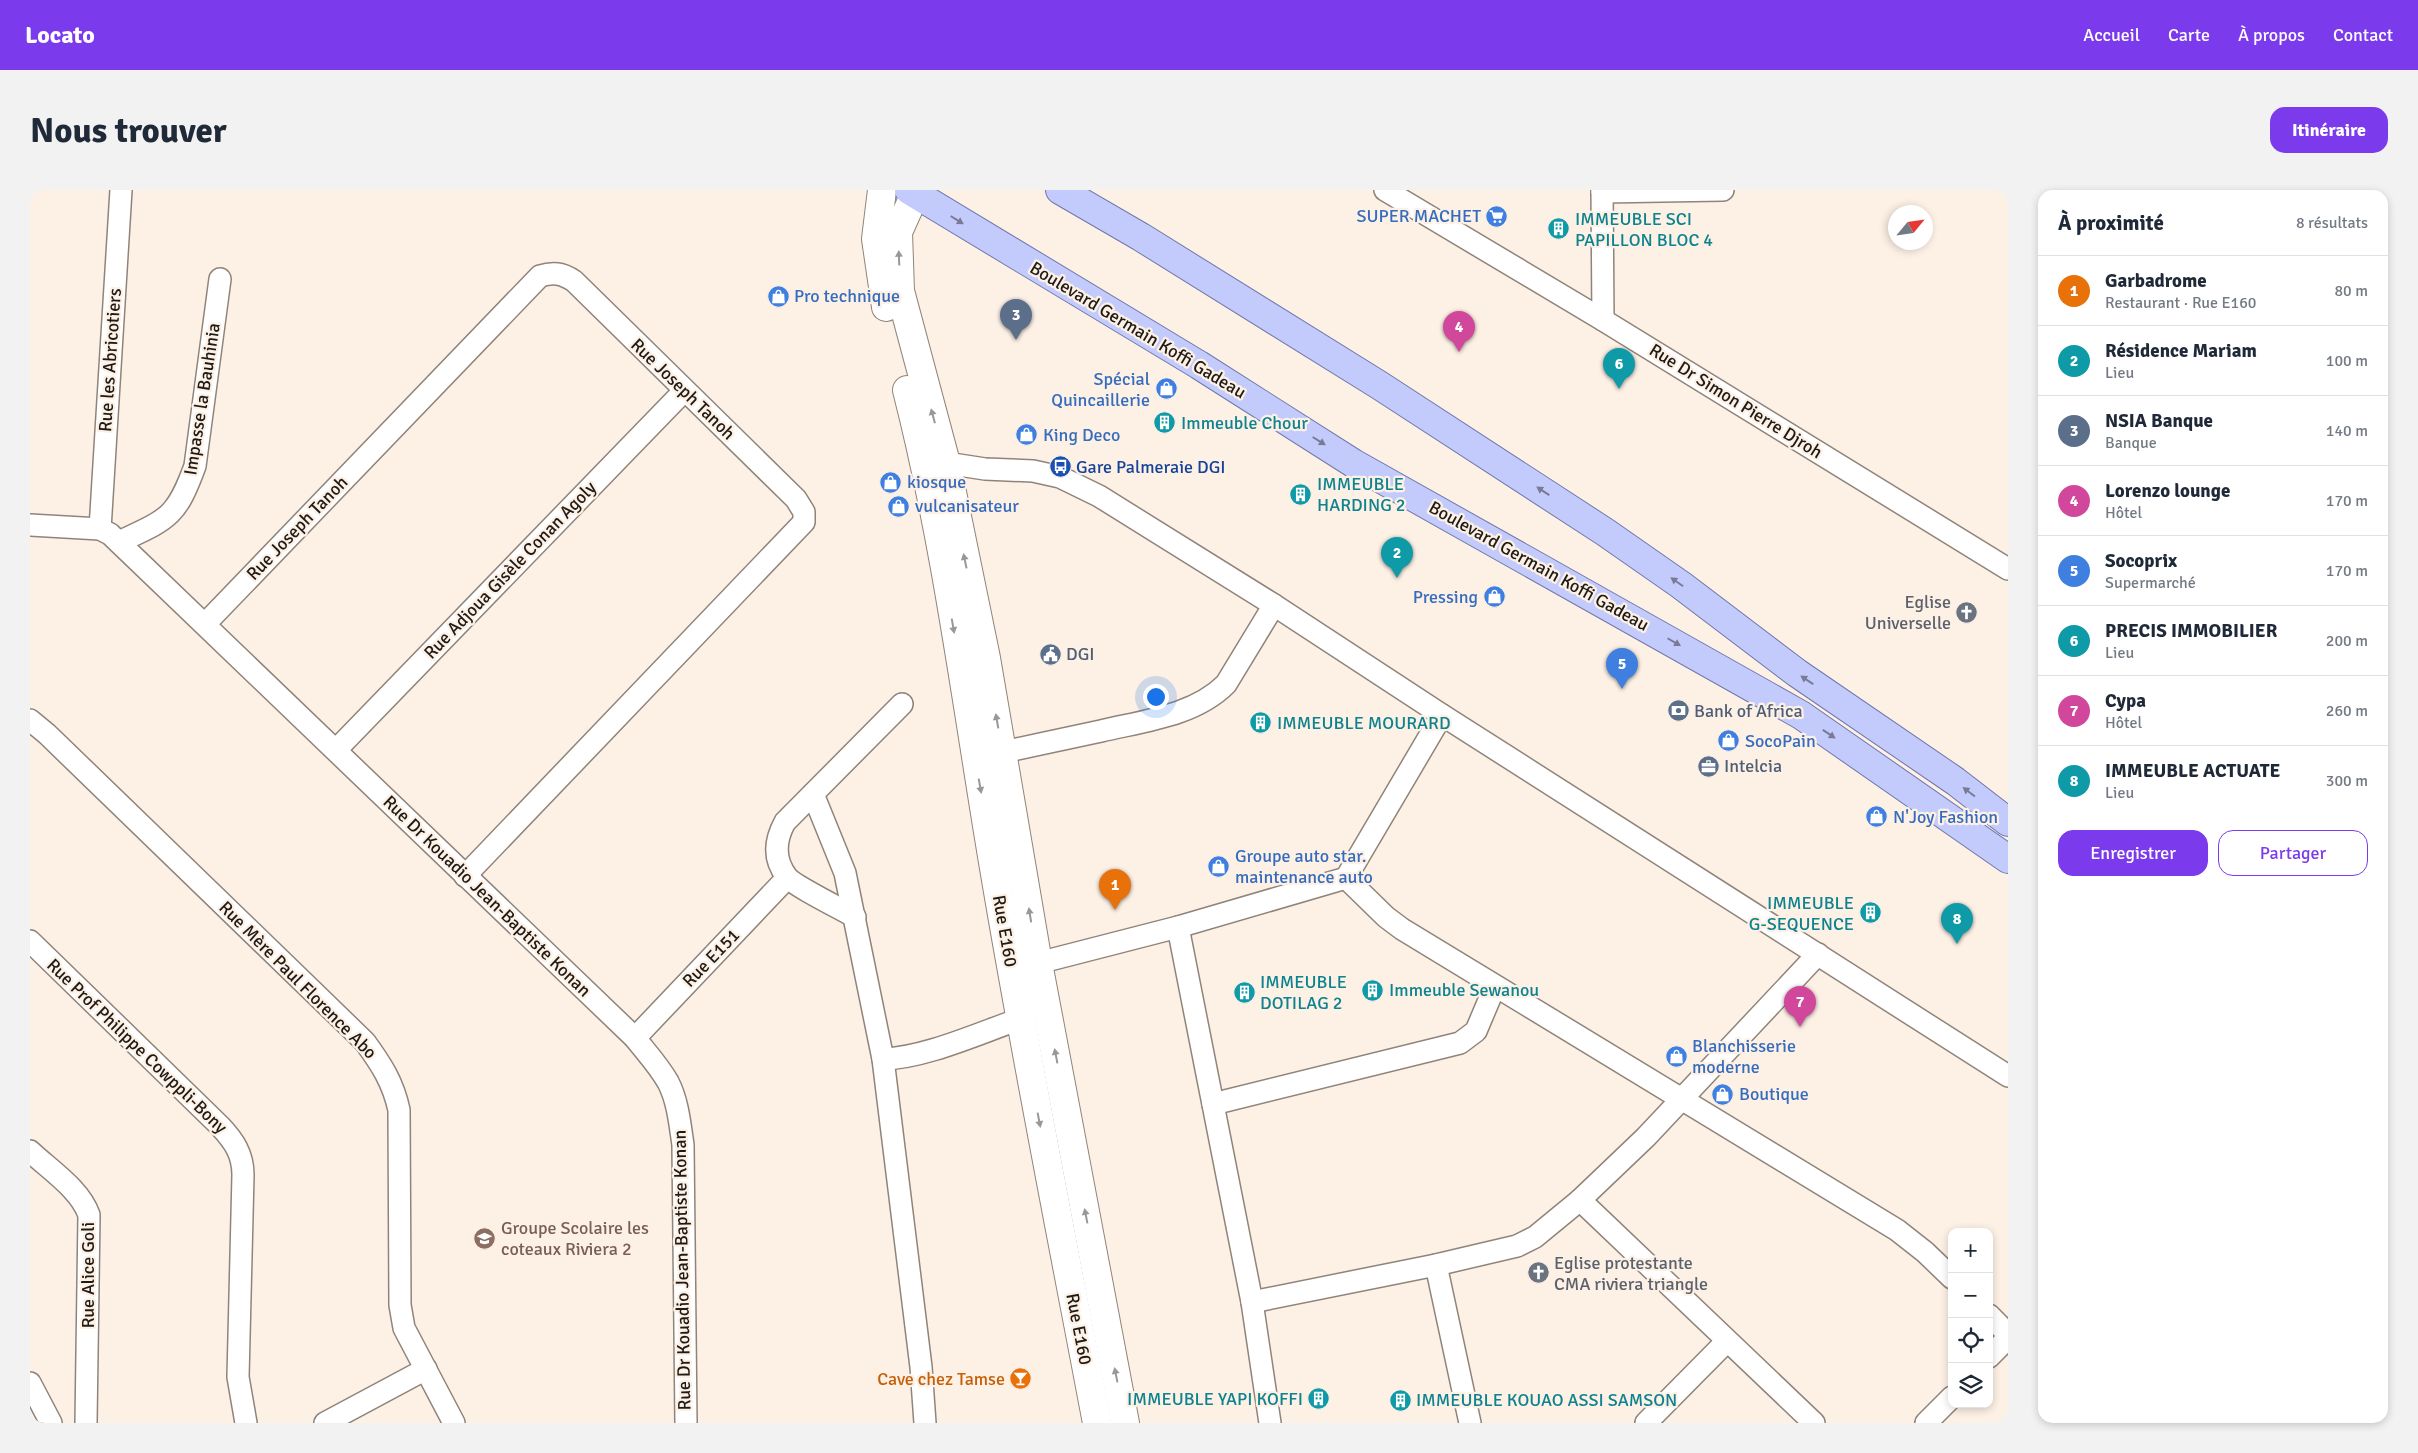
<!DOCTYPE html>
<html lang="fr">
<head>
<meta charset="utf-8">
<style>
  body { margin:0; font-family:Signika,sans-serif; background:#f2f2f3; color:#1f2937 }
  .controls { position:absolute; right:15px; bottom:15px; display:grid; overflow:hidden; border-radius:10px; box-shadow:0 2px 8px #0003 }
  .controls button { width:45px; height:45px; display:grid; place-items:center; padding:0; border:0; border-bottom:1px solid #e0e1e3; background:#fff; color:#1f2937; font:25px sans-serif }
  .compass { position:absolute; left:1858px; top:15px; width:45px; height:45px; border-radius:50%; background:#fff; box-shadow:0 2px 8px #0003; rotate:61deg }
  .you { position:absolute; left:1125px; top:506px; width:18px; height:18px; margin:-12px; border:4px solid #fff; border-radius:50%; background:#1a73e8; box-shadow:0 0 0 8px #1a73e833 }
  .badge { display:grid; place-items:center; width:32px; height:32px; border-radius:50%; background:#7c3aed; color:#fff; font-size:16px; font-weight:700 }
  .pin { position:absolute; translate:-50% -41px; filter:drop-shadow(0 1px 2px #0008) }
  .pin::after { content:''; position:absolute; top:26px; width:18px; height:15px; background:inherit; clip-path:polygon(0 0,100% 0,50% 100%) }
  .list { margin:0; padding:0; list-style:none }
  h2 { display:flex; justify-content:space-between; align-items:center; height:65px; margin:0; padding:0 20px; font-size:21px }
  h2 small { font-size:16px; font-weight:400; color:#747a83 }
  .list li { display:grid; grid-template-columns:32px 1fr auto; gap:15px; align-items:center; box-sizing:border-box; height:70px; padding:0 20px; border-top:1px solid #e0e1e3 }
  .list b { display:block; font-size:19px; white-space:nowrap }
  .list p { margin:0; font-size:16px; white-space:nowrap; color:#747a83 }
  .list em { font-size:16px; font-style:normal; color:#747a83 }
  .actions { display:flex; gap:10px; padding:15px 20px }
  .actions a { flex:1; padding:11px 0; border:1px solid #7c3aed; border-radius:15px; text-align:center; font-size:18px; color:#7c3aed }
  .actions .main { background:#7c3aed; color:#fff }
  .icon { flex:none; width:28px; height:28px; fill:none; stroke:currentColor; stroke-width:2; stroke-linecap:round; stroke-linejoin:round }
  .map { position:relative; flex:none; width:1978px; height:1233px; overflow:hidden; border-radius:15px }
  header { display:flex; align-items:center; gap:30px; box-sizing:border-box; height:70px; padding:0 25px; background:#7c3aed; color:#fff }
  header strong { font-size:24px }
  nav { display:flex; gap:28px; margin-inline-start:auto; font-size:18px }
  .intro { display:flex; align-items:center; justify-content:space-between; box-sizing:border-box; height:120px; padding:0 30px }
  h1 { margin:0; font-size:35px }
  .button { padding:12px 22px; border-radius:15px; background:#7c3aed; color:#fff; font-size:18px; font-weight:700 }
  main { display:flex; gap:30px; padding:0 30px }
  aside { flex:1; background:#fff; border-radius:15px; box-shadow:0 2px 8px #0003 }
  .map>svg:first-child { display:block }
  .lines { fill:none; stroke-linecap:round; stroke-linejoin:round }
  .minor-casing { stroke:#90847a; stroke-width:24 }
  .tertiary-casing { stroke:#90847a; stroke-width:30 }
  .primary-casing { stroke:#6f77ab; stroke-width:30 }
  .minor { stroke:#fff; stroke-width:21 }
  .tertiary { stroke:#fff; stroke-width:28 }
  .primary { stroke:#c3cbfd; stroke-width:28 }
  .oneway { fill:#797b95 }
  .oneway2 { fill:#9a9896 }
  .labels { text-anchor:middle; stroke-width:4.5; stroke-linejoin:round; paint-order:stroke }
  .shop-label { font-size:18px; fill:#366cbe; stroke:#fdf0e5; text-anchor:start }
  .culture-label { font-size:18px; fill:#0d838f; stroke:#fdf0e5; text-anchor:start }
  .street-label { font-size:18px; fill:#1e1a16; stroke:#fdf0e5 }
  .transit-label { font-size:18px; fill:#164399; stroke:#fdf0e5; text-anchor:start }
  .worship-label { font-size:18px; fill:#5b616d; stroke:#fdf0e5; text-anchor:end }
  .service-label { font-size:18px; fill:#4e5e75; stroke:#fdf0e5; text-anchor:start }
  .education-label { font-size:18px; fill:#785e54; stroke:#fdf0e5; text-anchor:start }
  .food-label { font-size:18px; fill:#c56008; stroke:#fdf0e5; text-anchor:end }
</style>
</head>
<body>
<header>
<strong>Locato</strong>
<nav><a>Accueil</a><a>Carte</a><a>À propos</a><a>Contact</a></nav>
</header>
<div class="intro"><h1>Nous trouver</h1><a class="button">Itinéraire</a></div>
<main>
<div class="map">
<svg width="1978" height="1233" viewBox="0 0 1978 1233">
  <rect width="100%" height="100%" fill="#fdf0e5"/>
  <g class="lines">
    <defs>
      <g id="minor">
        <polyline points="1355,0 1573,130 1978,379"/>
        <polyline points="1572,0 1573,130"/>
        <polyline points="1572,2 1693,0"/>
        <polyline points="916,273 955,279 1003,281 1030,287 1069,306 1244,415 1412,525 1978,886"/>
        <path d="M 0,335 L 70,339 L 80,344 L 605,848 C 616,862 629,876 638,892 C 648,911 650,935 653,955 L 656,1233"/>
        <polyline points="70,339 91,0"/>
        <path d="M 89,352 C 138,329 146,328 165,276 L 190,89"/>
        <path d="M 175,434 L 510,86 C 523,82 532,83 544,91 L 766,309 L 774,322 L 774,332 L 435,686"/>
        <path d="M 0,530 L 17,544 L 335,852 C 351,874 363,892 369,920 L 370,1115 L 374,1138 L 424,1233"/>
        <polyline points="306,560 654,201"/>
        <path d="M 973,562 C 1006,555 1038,548 1071,541 C 1113,531 1164,526 1196,494 L 1244,415"/>
        <polyline points="783,604 815,683 853,869 891,1177 895,1233"/>
        <polyline points="1316,688 1356,727 1372,739 1867,1040 1895,1062 1922,1088"/>
        <path d="M 825,727 C 813,720 763,695 757,687 C 743,669 745,650 755,632 L 872,514"/>
        <polyline points="1148,737 1222,1112 1240,1233"/>
        <path d="M 0,751 L 190,936 C 204,951 213,964 213,985 L 208,1187 L 216,1233"/>
        <polyline points="1008,773 1148,737 1316,688 1412,525"/>
        <polyline points="605,848 757,688"/>
        <path d="M 853,869 C 895,868 949,843 990,829"/>
        <polyline points="1183,914 1430,853 1446,841 1465,796"/>
        <path d="M 0,961 C 20,980 50,999 59,1025 L 56,1233"/>
        <polyline points="1550,1010 1784,1233"/>
        <polyline points="1406,1075 1440,1233"/>
        <polyline points="1222,1112 1406,1075 1487,1056 1505,1047 1550,1010 1616,947 1788,764"/>
        <polyline points="1959,1125 1978,1144"/>
        <polyline points="1959,1167 1978,1148"/>
        <polyline points="0,1193 21,1233"/>
        <polyline points="295,1233 396,1179"/>
        <polyline points="1616,1233 1697,1151"/>
        <polyline points="1896,1233 1922,1207"/>
      </g>
      <g id="tertiary">
        <polyline points="852,0 846,49 856,117"/>
        <polyline points="885,4 868,42 870,101 916,273 956,468 1008,773 1095,1233"/>
        <path d="M 877,200 C 917,357 937,518 964,678 C 995,863 1032,1048 1067,1233"/>
      </g>
      <g id="primary">
        <polyline points="879,0 1169,175 1323,273 1771,525 1978,669"/>
        <polyline points="1030,0 1111,47 1349,195 1575,342 1651,395 1767,483 1925,591 1978,632"/>
      </g>
    </defs>
    <use href="#minor" class="minor-casing"/>
    <use href="#tertiary" class="tertiary-casing"/>
    <use href="#primary" class="primary-casing"/>
    <use href="#minor" class="minor"/>
    <use href="#tertiary" class="tertiary"/>
    <use href="#primary" class="primary"/>
  </g>
  <defs><path id="oneway-solid" d="M-6-.8H1V-3.2L6.5 0L1 3.2V.8H-6Z" transform="scale(1.25)"/></defs>
  <g class="oneway">
    <use href="#oneway-solid" transform="translate(927 30) rotate(32)"/>
    <use href="#oneway-solid" transform="translate(1289 251) rotate(32)"/>
    <use href="#oneway-solid" transform="translate(1513 301) rotate(-147)"/>
    <use href="#oneway-solid" transform="translate(1647 392) rotate(-145)"/>
    <use href="#oneway-solid" transform="translate(1644 452) rotate(30)"/>
    <use href="#oneway-solid" transform="translate(1777 490) rotate(-146)"/>
    <use href="#oneway-solid" transform="translate(1799 544) rotate(34)"/>
    <use href="#oneway-solid" transform="translate(1939 602) rotate(-143)"/>
  </g>
  <g class="oneway2">
    <use href="#oneway-solid" transform="translate(869 68) rotate(-92)"/>
    <use href="#oneway-solid" transform="translate(903 226) rotate(-105)"/>
    <use href="#oneway-solid" transform="translate(935 371) rotate(-102)"/>
    <use href="#oneway-solid" transform="translate(923 436) rotate(80)"/>
    <use href="#oneway-solid" transform="translate(967 531) rotate(-100)"/>
    <use href="#oneway-solid" transform="translate(950 596) rotate(80)"/>
    <use href="#oneway-solid" transform="translate(1000 725) rotate(-99)"/>
    <use href="#oneway-solid" transform="translate(1026 866) rotate(-101)"/>
    <use href="#oneway-solid" transform="translate(1009 930) rotate(79)"/>
    <use href="#oneway-solid" transform="translate(1056 1026) rotate(-101)"/>
    <use href="#oneway-solid" transform="translate(1086 1185) rotate(-101)"/>
  </g>
  <defs>
    <symbol id="supermarket-disc" viewBox="-11 -11 22 22"><circle r="9.5" fill="#3f7fe0" stroke="#fdf0e5"/><path d="M-6-5.5h2.5l.6 2H6L4.5 2H-2.5L-4.4-4H-6ZM-1.5 3.2a1.3 1.3 0 1 0 .1 0ZM3 3.2a1.3 1.3 0 1 0 .1 0Z" fill="#fff"/></symbol>
    <symbol id="building-disc" viewBox="-11 -11 22 22"><circle r="9.5" fill="#0f9aa8" stroke="#fdf0e5"/><path d="M-4-6H4V6H1V3H-1V6H-4ZM-2.5-4.3h1.7v1.8h-1.7ZM.8-4.3h1.7v1.8H.8ZM-2.5-1h1.7V.8h-1.7ZM.8-1h1.7V.8H.8Z" fill="#fff"/></symbol>
    <symbol id="shop-disc" viewBox="-11 -11 22 22"><circle r="9.5" fill="#3f7fe0" stroke="#fdf0e5"/><path d="M-5-2.5h2.3a2.7 3.5 0 0 1 5.4 0H5L5.5 6h-11ZM-1.5-2.5h3a1.5 2.3 0 0 0-3 0Z" fill="#fff"/></symbol>
    <symbol id="bus-disc" viewBox="-11 -11 22 22"><circle r="9.5" fill="#1a4fb4" stroke="#fdf0e5"/><path d="M-5-6H5V4H4V6H2V4H-2V6H-4V4H-5ZM-3.5-4V0h7V-4ZM-3.5 1.2v1.5H-2V1.2ZM2 1.2v1.5H3.5V1.2Z" fill="#fff"/></symbol>
    <symbol id="church-disc" viewBox="-11 -11 22 22"><circle r="9.5" fill="#6b7280" stroke="#fdf0e5"/><path d="M-1.2-6h2.4v3.5h3.3v2.4h-3.3V6h-2.4V-.1h-3.3v-2.4h3.3Z" fill="#fff"/></symbol>
    <symbol id="civic-disc" viewBox="-11 -11 22 22"><circle r="9.5" fill="#5c6f8a" stroke="#fdf0e5"/><path d="M-.6-6.5H3V-4.5H.6V-3L4-1V1h2V6H-6V1h2V-1L-.6-3ZM-1.2 2.5V6h2.4V2.5Z" fill="#fff"/></symbol>
    <symbol id="bank-disc" viewBox="-11 -11 22 22"><circle r="9.5" fill="#5c6f8a" stroke="#fdf0e5"/><path d="M-6-4H6V4H-6ZM0-2.3a2.3 2.3 0 1 0 0 4.6a2.3 2.3 0 1 0 0-4.6Z" fill="#fff"/></symbol>
    <symbol id="office-disc" viewBox="-11 -11 22 22"><circle r="9.5" fill="#5c6f8a" stroke="#fdf0e5"/><path d="M-6-3h4V-5.5h4V-3h4V5H-6ZM-1-4.5V-3h2v-1.5ZM-6 0V1H6V0Z" fill="#fff"/></symbol>
    <symbol id="school-disc" viewBox="-11 -11 22 22"><circle r="9.5" fill="#8d6e63" stroke="#fdf0e5"/><path d="M0-5L7-2L0 1L-7-2ZM-4 1L0 2.5L4 1V4Q0 6-4 4Z" fill="#fff"/></symbol>
    <symbol id="bar-disc" viewBox="-11 -11 22 22"><circle r="9.5" fill="#e8710a" stroke="#fdf0e5"/><path d="M-6-5H6L.8 .8V4.5H3.5V6h-7V4.5H-.8V.8Z" fill="#fff"/></symbol>
  </defs>
  <g fill-rule="evenodd">
    <use href="#supermarket-disc" x="1454" y="14" width="25" height="25"/>
    <use href="#building-disc" x="1516" y="26" width="25" height="25"/>
    <use href="#shop-disc" x="736" y="94" width="25" height="25"/>
    <use href="#shop-disc" x="1124" y="186" width="25" height="25"/>
    <use href="#building-disc" x="1122" y="220" width="25" height="25"/>
    <use href="#shop-disc" x="984" y="232" width="25" height="25"/>
    <use href="#bus-disc" x="1018" y="264" width="25" height="25"/>
    <use href="#shop-disc" x="848" y="280" width="25" height="25"/>
    <use href="#building-disc" x="1258" y="292" width="25" height="25"/>
    <use href="#shop-disc" x="856" y="304" width="25" height="25"/>
    <use href="#shop-disc" x="1452" y="394" width="25" height="25"/>
    <use href="#church-disc" x="1924" y="410" width="25" height="25"/>
    <use href="#civic-disc" x="1008" y="452" width="25" height="25"/>
    <use href="#bank-disc" x="1636" y="508" width="25" height="25"/>
    <use href="#building-disc" x="1218" y="520" width="25" height="25"/>
    <use href="#shop-disc" x="1686" y="538" width="25" height="25"/>
    <use href="#office-disc" x="1666" y="564" width="25" height="25"/>
    <use href="#shop-disc" x="1834" y="614" width="25" height="25"/>
    <use href="#shop-disc" x="1176" y="664" width="25" height="25"/>
    <use href="#building-disc" x="1828" y="710" width="25" height="25"/>
    <use href="#building-disc" x="1330" y="788" width="25" height="25"/>
    <use href="#building-disc" x="1202" y="790" width="25" height="25"/>
    <use href="#shop-disc" x="1634" y="854" width="25" height="25"/>
    <use href="#shop-disc" x="1680" y="892" width="25" height="25"/>
    <use href="#school-disc" x="442" y="1036" width="25" height="25"/>
    <use href="#church-disc" x="1496" y="1070" width="25" height="25"/>
    <use href="#bar-disc" x="978" y="1176" width="25" height="25"/>
    <use href="#building-disc" x="1276" y="1196" width="25" height="25"/>
    <use href="#building-disc" x="1358" y="1198" width="25" height="25"/>
  </g>
  <g class="labels">
    <g class="shop-label">
      <text x="1451" y="32" text-anchor="end">SUPER MACHET</text>
      <text x="764" y="112">Pro technique</text>
      <text x="1120" y="195" text-anchor="end">Spécial<tspan x="1120" dy="21">Quincaillerie</tspan></text>
      <text x="1013" y="251">King Deco</text>
      <text x="877" y="298">kiosque</text>
      <text x="885" y="322">vulcanisateur</text>
      <text x="1448" y="413" text-anchor="end">Pressing</text>
      <text x="1715" y="557">SocoPain</text>
      <text x="1863" y="633">N'Joy Fashion</text>
      <text x="1205" y="672">Groupe auto star.<tspan x="1205" dy="21">maintenance auto</tspan></text>
      <text x="1662" y="862">Blanchisserie<tspan x="1662" dy="21">moderne</tspan></text>
      <text x="1709" y="910">Boutique</text>
    </g>
    <g class="culture-label">
      <text x="1545" y="35">IMMEUBLE SCI<tspan x="1545" dy="21">PAPILLON BLOC 4</tspan></text>
      <text x="1151" y="239">Immeuble Chour</text>
      <text x="1287" y="300">IMMEUBLE<tspan x="1287" dy="21">HARDING 2</tspan></text>
      <text x="1247" y="539">IMMEUBLE MOURARD</text>
      <text x="1824" y="719" text-anchor="end">IMMEUBLE<tspan x="1824" dy="21">G-SEQUENCE</tspan></text>
      <text x="1230" y="798">IMMEUBLE<tspan x="1230" dy="21">DOTILAG 2</tspan></text>
      <text x="1359" y="806">Immeuble Sewanou</text>
      <text x="1273" y="1215" text-anchor="end">IMMEUBLE YAPI KOFFI</text>
      <text x="1386" y="1216">IMMEUBLE KOUAO ASSI SAMSON</text>
    </g>
    <g class="street-label">
      <text transform="translate(1108 140) rotate(31)" y="6">Boulevard Germain Koffi Gadeau</text>
      <text transform="translate(80 170) rotate(-86)" y="6">Rue les Abricotiers</text>
      <text transform="translate(653 199) rotate(44)" y="6">Rue Joseph Tanoh</text>
      <text transform="translate(172 209) rotate(-81)" y="6">Impasse la Bauhinia</text>
      <text transform="translate(1706 211) rotate(32)" y="6">Rue Dr Simon Pierre Djroh</text>
      <text transform="translate(267 338) rotate(-46)" y="6">Rue Joseph Tanoh</text>
      <text transform="translate(1509 376) rotate(29)" y="6">Boulevard Germain Koffi Gadeau</text>
      <text transform="translate(480 380) rotate(-46)" y="6">Rue Adjoua Gisèle Conan Agoly</text>
      <text transform="translate(457 706) rotate(44)" y="6">Rue Dr Kouadio Jean-Baptiste Konan</text>
      <text transform="translate(975 741) rotate(80)" y="6">Rue E160</text>
      <text transform="translate(681 768) rotate(-46)" y="6">Rue E151</text>
      <text transform="translate(268 790) rotate(45)" y="6">Rue Mère Paul Florence Abo</text>
      <text transform="translate(107 856) rotate(44)" y="6">Rue Prof Philippe Cowppli-Bony</text>
      <text transform="translate(652 1080) rotate(-91)" y="6">Rue Dr Kouadio Jean-Baptiste Konan</text>
      <text transform="translate(58 1085) rotate(-90)" y="6">Rue Alice Goli</text>
      <text transform="translate(1049 1139) rotate(79)" y="6">Rue E160</text>
    </g>
    <g class="transit-label">
      <text x="1046" y="283">Gare Palmeraie DGI</text>
    </g>
    <g class="worship-label">
      <text x="1921" y="418">Eglise<tspan x="1921" dy="21">Universelle</tspan></text>
      <text x="1524" y="1079" text-anchor="start">Eglise protestante<tspan x="1524" dy="21">CMA riviera triangle</tspan></text>
    </g>
    <g class="service-label">
      <text x="1036" y="470">DGI</text>
      <text x="1664" y="527">Bank of Africa</text>
      <text x="1694" y="582">Intelcia</text>
    </g>
    <g class="education-label">
      <text x="471" y="1044">Groupe Scolaire les<tspan x="471" dy="21">coteaux Riviera 2</tspan></text>
    </g>
    <g class="food-label">
      <text x="975" y="1195">Cave chez Tamse</text>
    </g>
  </g>
</svg>
<div class="controls">
<button>+</button>
<button>−</button>
<button><svg class="icon" aria-label="locate" viewBox="0 0 24 24"><circle cx="12" cy="12" r="6"/><path d="M12 2v4M12 18v4M2 12h4M18 12h4"/></svg></button>
<button><svg class="icon" aria-label="layers" viewBox="0 0 24 24"><path d="M12 4l9 5-9 5-9-5zM3 14l9 5 9-5"/></svg></button>
</div>
<svg class="compass" viewBox="-18 -18 36 36"><path d="M0-13l5 13h-10z" fill="#e53935"/><path d="M0 13l5-13h-10z" fill="#747a83"/></svg>
<div class="you"></div>
<div class="pin badge" style="left:1085px;top:720px;background:#e8710a">1</div>
<div class="pin badge" style="left:1367px;top:388px;background:#0f9aa8">2</div>
<div class="pin badge" style="left:986px;top:150px;background:#5c6f8a">3</div>
<div class="pin badge" style="left:1429px;top:162px;background:#d1479c">4</div>
<div class="pin badge" style="left:1592px;top:499px;background:#3f7fe0">5</div>
<div class="pin badge" style="left:1589px;top:199px;background:#0f9aa8">6</div>
<div class="pin badge" style="left:1770px;top:837px;background:#d1479c">7</div>
<div class="pin badge" style="left:1927px;top:754px;background:#0f9aa8">8</div>
</div>
<aside>
<h2>À proximité<small>8 résultats</small></h2>
<ul class="list">
<li><span class="badge" style="background:#e8710a">1</span><div><b>Garbadrome</b><p>Restaurant · Rue E160</p></div><em>80 m</em></li>
<li><span class="badge" style="background:#0f9aa8">2</span><div><b>Résidence Mariam</b><p>Lieu</p></div><em>100 m</em></li>
<li><span class="badge" style="background:#5c6f8a">3</span><div><b>NSIA Banque</b><p>Banque</p></div><em>140 m</em></li>
<li><span class="badge" style="background:#d1479c">4</span><div><b>Lorenzo lounge</b><p>Hôtel</p></div><em>170 m</em></li>
<li><span class="badge" style="background:#3f7fe0">5</span><div><b>Socoprix</b><p>Supermarché</p></div><em>170 m</em></li>
<li><span class="badge" style="background:#0f9aa8">6</span><div><b>PRECIS IMMOBILIER</b><p>Lieu</p></div><em>200 m</em></li>
<li><span class="badge" style="background:#d1479c">7</span><div><b>Cypa</b><p>Hôtel</p></div><em>260 m</em></li>
<li><span class="badge" style="background:#0f9aa8">8</span><div><b>IMMEUBLE ACTUATE</b><p>Lieu</p></div><em>300 m</em></li>
</ul>
<div class="actions"><a class="main">Enregistrer</a><a>Partager</a></div>
</aside>
</main>
</body>
</html>
